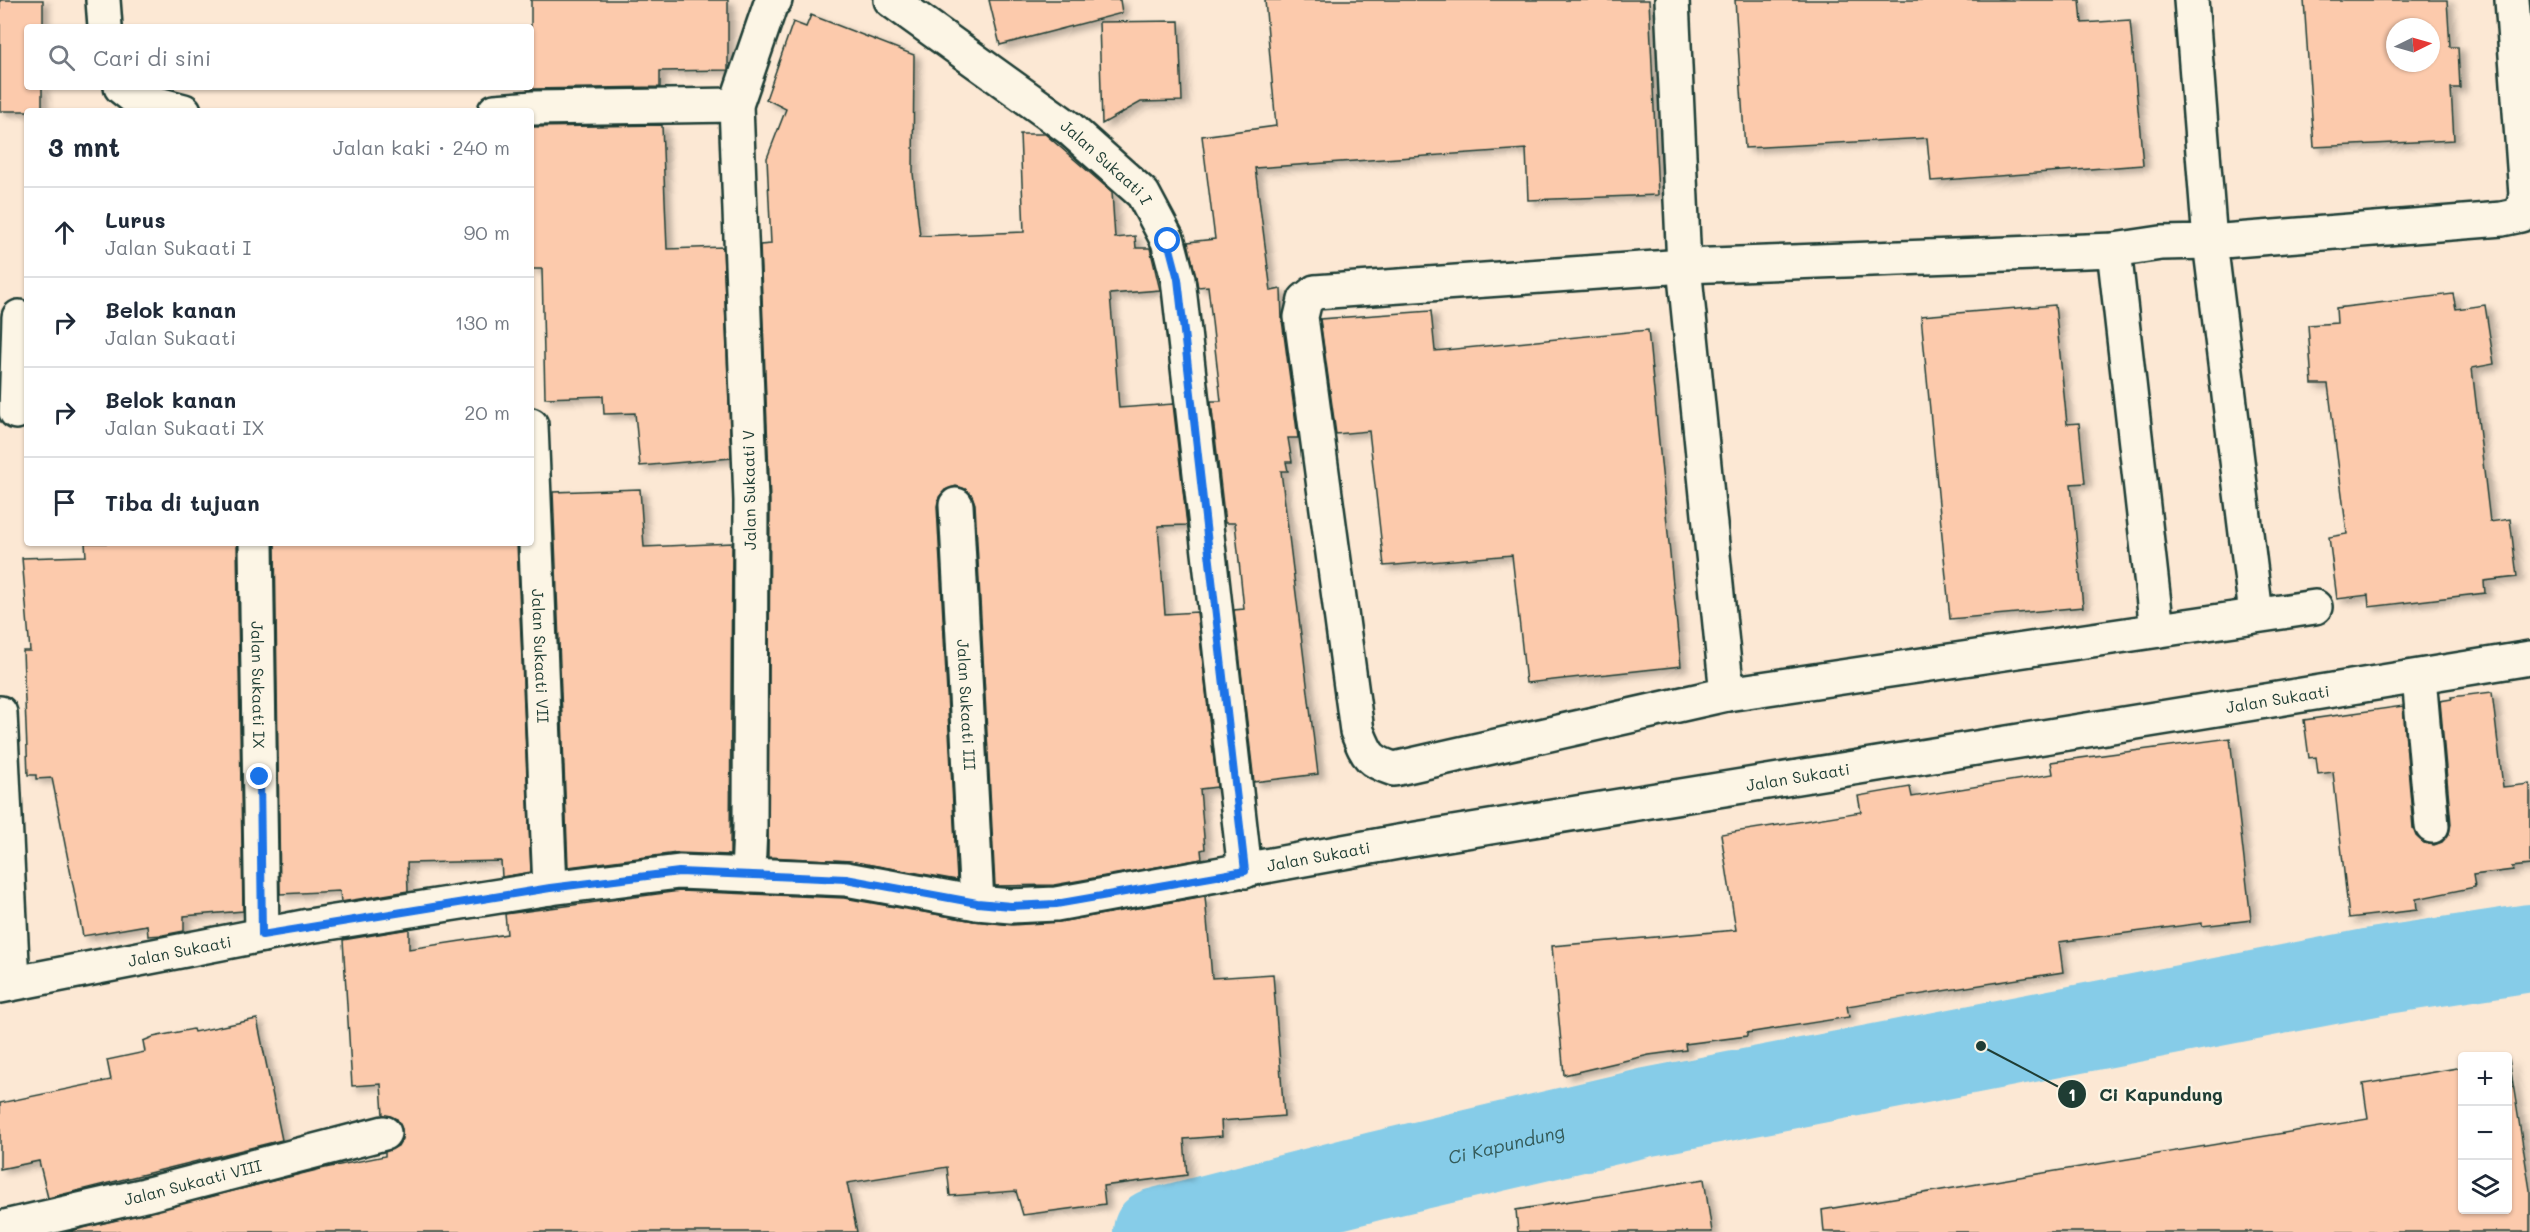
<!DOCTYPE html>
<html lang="id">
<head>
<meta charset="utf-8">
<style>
  body { margin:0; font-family:Mali,sans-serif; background:#f2f2f3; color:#1f2937 }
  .controls { position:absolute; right:18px; bottom:18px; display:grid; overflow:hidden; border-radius:6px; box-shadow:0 2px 4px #0004 }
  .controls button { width:54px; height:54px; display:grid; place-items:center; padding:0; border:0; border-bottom:2px solid #e0e1e3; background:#fff; color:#1f2937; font:30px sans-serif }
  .compass { position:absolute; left:2386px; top:18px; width:54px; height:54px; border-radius:50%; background:#fff; box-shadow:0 2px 4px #0004; rotate:85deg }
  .stop { position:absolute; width:18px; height:18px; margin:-14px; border:4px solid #1a73e8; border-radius:50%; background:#fff }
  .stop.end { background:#1a73e8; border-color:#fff; box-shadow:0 2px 6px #0008 }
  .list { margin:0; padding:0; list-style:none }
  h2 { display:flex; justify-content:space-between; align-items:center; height:78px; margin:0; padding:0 24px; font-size:26px }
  h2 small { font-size:20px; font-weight:400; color:#747a83 }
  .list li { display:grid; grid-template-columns:39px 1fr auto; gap:18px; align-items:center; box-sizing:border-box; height:90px; padding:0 24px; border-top:2px solid #e0e1e3 }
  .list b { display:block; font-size:22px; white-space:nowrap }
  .list p { margin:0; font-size:20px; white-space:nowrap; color:#747a83 }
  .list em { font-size:20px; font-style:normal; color:#747a83 }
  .icon { flex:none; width:33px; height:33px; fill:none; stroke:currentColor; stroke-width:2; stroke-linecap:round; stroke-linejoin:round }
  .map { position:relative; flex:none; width:2530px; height:1232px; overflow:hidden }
  .search { position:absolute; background:#fff; box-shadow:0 2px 4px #0004; left:24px; top:24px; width:510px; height:66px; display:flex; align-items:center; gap:15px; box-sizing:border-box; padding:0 21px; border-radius:6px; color:#747a83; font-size:22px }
  .panel { position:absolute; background:#fff; box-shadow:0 2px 4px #0004; left:24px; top:108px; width:510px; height:438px; border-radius:6px }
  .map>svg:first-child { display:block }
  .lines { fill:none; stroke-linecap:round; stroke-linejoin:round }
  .river { stroke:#86cce8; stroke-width:88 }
  .building { fill:#fccaac; stroke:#1f3d34; stroke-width:1.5; fill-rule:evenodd; filter:url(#shadow) }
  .minor-casing { stroke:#1f3d34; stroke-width:38 }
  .minor { stroke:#fcf5e5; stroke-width:33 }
  .route { stroke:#1a73e8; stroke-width:8 }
  .labels { text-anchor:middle; stroke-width:4.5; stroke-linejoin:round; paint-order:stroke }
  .street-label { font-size:16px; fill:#1f3d34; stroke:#fcf5e5 }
  .water-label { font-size:18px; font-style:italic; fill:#345a58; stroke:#fcf5e5 }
  .leader { fill:none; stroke:#1f3d34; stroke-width:2 }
  .callout-dot { fill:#1f3d34; stroke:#fcf5e5; stroke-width:2 }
  .mark-label { font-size:18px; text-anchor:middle; font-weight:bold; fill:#fff }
  .callout-label { font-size:18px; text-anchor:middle; font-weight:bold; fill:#1f3d34; stroke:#fcf5e5; stroke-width:4.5; stroke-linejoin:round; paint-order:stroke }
</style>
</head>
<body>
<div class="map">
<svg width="2530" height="1232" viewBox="0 0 2530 1232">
  <defs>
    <filter id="shadow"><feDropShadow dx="6" dy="4" stdDeviation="3" flood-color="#0004"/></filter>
  </defs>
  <rect width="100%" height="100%" fill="#fce8d4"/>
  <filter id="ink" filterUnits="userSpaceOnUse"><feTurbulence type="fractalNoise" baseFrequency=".0167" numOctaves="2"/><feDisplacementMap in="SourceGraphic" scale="12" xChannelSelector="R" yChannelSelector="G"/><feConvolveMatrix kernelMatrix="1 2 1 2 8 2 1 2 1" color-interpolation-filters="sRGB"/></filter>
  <g filter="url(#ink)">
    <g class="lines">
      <path class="river" id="s1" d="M 1157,1232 L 1379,1175 L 1648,1112 L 2373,972 L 2530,948"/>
    </g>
    <g class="building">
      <polygon points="0,0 43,0 43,27 27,27 27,87 42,87 42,111 0,111"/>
      <polygon points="531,0 728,0 728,70 660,71 660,87 531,89"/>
      <polygon points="989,0 1120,0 1122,13 1000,45"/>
      <polygon points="1265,0 1649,0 1658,195 1528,200 1526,149 1255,168 1271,291 1281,289 1282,320 1298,438 1288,438 1292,462 1286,462 1288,471 1281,471 1318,774 1254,782 1234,610 1244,609 1235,523 1225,523 1211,401 1221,401 1208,286 1198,287 1188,242 1215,239 1202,136 1276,126"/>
      <polygon points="1735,0 2080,0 2082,23 2130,20 2143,165 1931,181 1927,138 1745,148"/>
      <path d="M 2304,0 L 2447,0 L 2450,47 L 2458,47 L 2460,88 L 2451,88 L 2454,140 L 2314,147 ZM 2395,27 L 2431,27 L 2431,63 L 2395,63 Z"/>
      <polygon points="811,15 914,55 913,173 920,236 1024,232 1020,134 1045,134 1112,192 1115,238 1135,236 1136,248 1150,248 1160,290 1110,294 1114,342 1119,408 1173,404 1187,525 1158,526 1165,614 1197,612 1217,787 1200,789 1205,849 1201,850 1202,859 1054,885 995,886 975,504 971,494 965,489 956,486 945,490 939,497 937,506 957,880 849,861 768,857 770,501 760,245 771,244 767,158 786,109 766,99 793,22 806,27"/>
      <polygon points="1179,21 1182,101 1141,102 1102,124 1099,22"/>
      <polygon points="662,125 667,249 723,247 731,458 640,466 635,413 604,414 603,396 545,398 542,269 531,269 531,127"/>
      <polygon points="2453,294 2456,309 2485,305 2494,364 2472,368 2490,522 2510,519 2517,577 2484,581 2485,593 2369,607 2368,595 2337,599 2329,537 2347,534 2328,384 2312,384 2308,325 2337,323 2336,308"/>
      <polygon points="2055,305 2067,424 2079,423 2085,483 2071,484 2083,607 1950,619 1921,316"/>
      <polygon points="1431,311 1435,351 1648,330 1681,666 1526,683 1512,555 1384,566 1369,431 1336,434 1320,319"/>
      <polygon points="640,489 644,547 732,543 730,855 677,853 568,867 553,492"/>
      <polygon points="85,543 237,543 243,911 184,916 184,931 163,935 148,936 147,925 83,936 52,778 36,779 36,775 28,775 23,651 30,651 22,558 86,556"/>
      <polygon points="275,543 517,543 531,872 502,877 501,861 407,863 408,891 341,902 340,891 280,894"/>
      <polygon points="2492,692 2503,787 2530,784 2530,865 2512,867 2513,870 2473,875 2475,887 2416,899 2417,910 2349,918 2333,772 2318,774 2316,757 2309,758 2304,720 2403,706 2413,828 2416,836 2424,843 2434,845 2442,842 2449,834 2451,824 2440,701 2452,699 2451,697"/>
      <polygon points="2230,738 2251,920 2202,926 2202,923 2059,942 2063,972 1847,1006 1849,1017 1747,1033 1747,1036 1685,1044 1686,1050 1649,1055 1564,1075 1552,946 1736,930 1721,834 1861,812 1858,796 1910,787 1912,797 2053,774 2051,762"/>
      <polygon points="680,891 844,898 974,921 1012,925 1059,922 1205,896 1212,978 1273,974 1284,1116 1221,1121 1222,1136 1184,1139 1187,1175 1103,1186 1105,1204 1023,1215 1016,1191 950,1196 947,1167 847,1183 857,1232 67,1232 325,1168 385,1156 385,1152 398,1146 402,1139 402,1129 397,1119 383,1115 381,1084 352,1086 343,940 409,929 409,949 507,934 505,914"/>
      <polygon points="257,1019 282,1140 48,1198 39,1161 0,1169 0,1103 111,1080 107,1060 145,1052 143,1041 153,1037 193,1029 194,1032"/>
      <polygon points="2509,1059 2530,1190 2530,1232 1824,1232 1822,1210 2368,1119 2363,1084 2463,1067 2463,1209 2508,1209"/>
      <polygon points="1704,1179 1712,1232 1518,1232 1516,1210"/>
    </g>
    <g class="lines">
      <defs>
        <g id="minor">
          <polyline points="103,0 105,27"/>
          <path id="s2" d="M 891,0 L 1069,128 L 1143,194 L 1168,241 L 1178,279 L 1245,871"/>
          <polyline points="1672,0 1684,266 1727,694"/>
          <path d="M 2191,0 L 2210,242 L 2161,243 L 2114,250 L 1684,266 L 1315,292 L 1305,300 L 1301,317 L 1357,731 C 1367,755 1368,761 1394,769 L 1727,694 L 2315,607"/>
          <polyline points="121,87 135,98 184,111"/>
          <polyline points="495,111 533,108 736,105"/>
          <polyline points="2114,250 2157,630"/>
          <polyline points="16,412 19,317"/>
          <path id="s3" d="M 531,425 L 550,888"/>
          <path id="s4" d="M 956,505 L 977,903"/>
          <path id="s5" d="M 256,543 L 262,935"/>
          <polyline points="2256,614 2210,242 2502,219 2521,215 2526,195 2512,0"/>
          <polyline points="2419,677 2432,826"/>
          <polyline points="0,713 13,983"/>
          <polyline points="748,875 750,828 751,501 736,105 771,3 775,0"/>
          <path id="s6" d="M 0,986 L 309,926 L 550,888 L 679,872 L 846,879 L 977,903 L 1011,906 L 1056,904 L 1398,842 L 2530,658"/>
          <path id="s7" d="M 0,1228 L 145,1195 L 384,1133"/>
        </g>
      </defs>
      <use href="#minor" class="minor-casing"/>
      <use href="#minor" class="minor"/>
    </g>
  </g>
  <g class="lines" filter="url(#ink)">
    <polyline class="route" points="260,777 262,935 550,888 679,872 846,879 977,903 1011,906 1056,904 1245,871 1178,279 1168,241"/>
  </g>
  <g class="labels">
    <g class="street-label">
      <text dy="6" stroke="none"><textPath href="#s2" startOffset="270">Jalan Sukaati I</textPath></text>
      <text transform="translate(749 490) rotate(-91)" y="6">Jalan Sukaati V</text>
      <text dy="6" stroke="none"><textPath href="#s3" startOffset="231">Jalan Sukaati VII</textPath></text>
      <text dy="6" stroke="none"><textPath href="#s5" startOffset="142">Jalan Sukaati IX</textPath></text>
      <text dy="6" stroke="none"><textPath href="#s6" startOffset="2307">Jalan Sukaati</textPath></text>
      <text dy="6" stroke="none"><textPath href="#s4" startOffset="200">Jalan Sukaati III</textPath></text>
      <text dy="6" stroke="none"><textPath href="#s6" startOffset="1821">Jalan Sukaati</textPath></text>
      <text dy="6" stroke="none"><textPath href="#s6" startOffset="1335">Jalan Sukaati</textPath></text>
      <text dy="6" stroke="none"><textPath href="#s6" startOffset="183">Jalan Sukaati</textPath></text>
      <text dy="6" stroke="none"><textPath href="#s7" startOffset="198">Jalan Sukaati VIII</textPath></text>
    </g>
    <g class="water-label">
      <text dy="6" stroke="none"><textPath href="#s1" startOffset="360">Ci Kapundung</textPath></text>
    </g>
  </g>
  <path class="leader" d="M1981 1046L2072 1094"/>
  <g class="callout-dot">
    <circle cx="1981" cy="1046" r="6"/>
    <circle cx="2072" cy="1094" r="15"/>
  </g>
  <g class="mark-label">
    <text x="2072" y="1101">1</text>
  </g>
  <g class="callout-label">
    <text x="2161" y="1101">Ci Kapundung</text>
  </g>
</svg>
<div class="controls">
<button>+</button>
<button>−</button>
<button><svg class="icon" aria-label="layers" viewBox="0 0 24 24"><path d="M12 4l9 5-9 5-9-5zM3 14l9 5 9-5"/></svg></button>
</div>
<svg class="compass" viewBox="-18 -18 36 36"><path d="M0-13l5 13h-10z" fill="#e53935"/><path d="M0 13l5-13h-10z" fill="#747a83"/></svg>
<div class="stop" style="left:1168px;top:241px"></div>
<div class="stop end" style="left:260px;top:777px"></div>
<div class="search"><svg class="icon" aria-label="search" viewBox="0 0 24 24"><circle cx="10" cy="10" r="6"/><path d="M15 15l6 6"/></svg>Cari di sini</div>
<section class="panel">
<h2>3 mnt<small>Jalan kaki · 240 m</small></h2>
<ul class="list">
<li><svg class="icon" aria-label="ahead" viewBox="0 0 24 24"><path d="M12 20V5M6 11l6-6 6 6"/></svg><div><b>Lurus</b><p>Jalan Sukaati I</p></div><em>90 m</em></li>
<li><svg class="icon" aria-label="right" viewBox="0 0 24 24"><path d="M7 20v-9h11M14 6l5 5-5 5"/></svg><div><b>Belok kanan</b><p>Jalan Sukaati</p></div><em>130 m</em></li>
<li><svg class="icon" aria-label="right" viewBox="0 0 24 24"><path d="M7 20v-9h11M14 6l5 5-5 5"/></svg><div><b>Belok kanan</b><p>Jalan Sukaati IX</p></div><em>20 m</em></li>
<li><svg class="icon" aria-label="arrive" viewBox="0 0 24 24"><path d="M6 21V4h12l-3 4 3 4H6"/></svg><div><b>Tiba di tujuan</b></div></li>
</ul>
</section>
</div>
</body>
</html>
